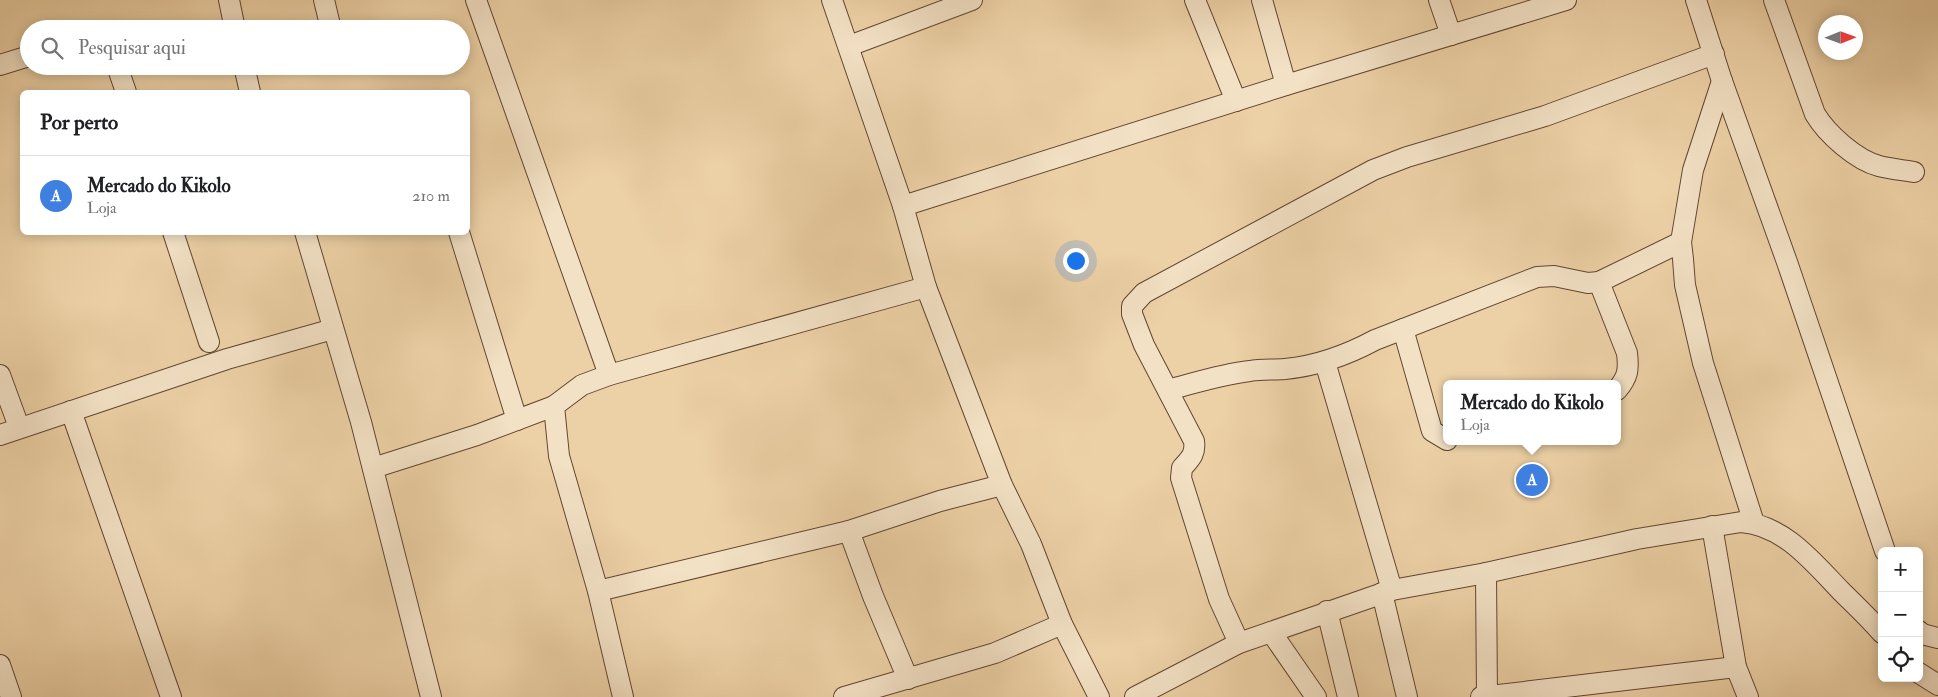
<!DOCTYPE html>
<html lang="pt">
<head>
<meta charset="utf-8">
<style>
  body { margin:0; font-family:"IM FELL Double Pica",serif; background:#f6f6f6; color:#202124 }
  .controls { position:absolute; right:15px; bottom:15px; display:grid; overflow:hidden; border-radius:8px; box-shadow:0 2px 12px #0003 }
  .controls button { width:45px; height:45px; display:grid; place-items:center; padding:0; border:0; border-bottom:1px solid #e0e0e0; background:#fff; color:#202124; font:25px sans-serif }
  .compass { position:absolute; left:1818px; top:15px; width:45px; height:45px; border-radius:50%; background:#fff; box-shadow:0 2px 12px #0003; rotate:89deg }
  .you { position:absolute; left:1075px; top:260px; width:18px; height:18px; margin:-12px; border:4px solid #fff; border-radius:50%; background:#1a73e8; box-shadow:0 0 0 8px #1a73e833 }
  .badge { display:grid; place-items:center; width:32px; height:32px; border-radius:50%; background:#d93025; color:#fff; font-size:16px; font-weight:700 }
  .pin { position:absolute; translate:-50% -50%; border:2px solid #fff; box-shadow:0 1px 5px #0006 }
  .popup { position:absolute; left:1443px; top:380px; width:178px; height:65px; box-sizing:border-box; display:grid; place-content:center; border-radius:8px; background:#fff; filter:drop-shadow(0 1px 4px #0005); font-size:16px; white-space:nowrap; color:#757577 }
  .popup b { font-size:19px; color:#202124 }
  .popup::after { content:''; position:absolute; left:50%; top:100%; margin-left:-10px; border:10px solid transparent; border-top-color:#fff }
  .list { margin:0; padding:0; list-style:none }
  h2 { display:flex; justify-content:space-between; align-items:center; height:65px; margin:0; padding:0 20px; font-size:21px }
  h2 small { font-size:16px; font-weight:400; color:#757577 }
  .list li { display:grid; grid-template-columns:32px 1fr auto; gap:15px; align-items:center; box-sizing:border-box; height:80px; padding:0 20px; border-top:1px solid #e0e0e0 }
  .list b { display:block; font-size:19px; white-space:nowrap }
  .list p { margin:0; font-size:16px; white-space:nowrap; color:#757577 }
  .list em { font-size:16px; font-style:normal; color:#757577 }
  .icon { flex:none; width:28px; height:28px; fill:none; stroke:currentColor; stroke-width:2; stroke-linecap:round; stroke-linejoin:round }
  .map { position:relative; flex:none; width:1938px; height:697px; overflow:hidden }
  .search { position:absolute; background:#fff; box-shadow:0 2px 12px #0003; left:20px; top:20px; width:450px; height:55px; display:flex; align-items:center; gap:12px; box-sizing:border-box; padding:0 18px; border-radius:28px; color:#757577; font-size:19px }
  .panel { position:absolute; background:#fff; box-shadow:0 2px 12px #0003; left:20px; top:90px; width:450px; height:145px; border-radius:8px }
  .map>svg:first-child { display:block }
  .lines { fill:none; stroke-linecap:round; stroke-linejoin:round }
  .minor-casing { stroke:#624631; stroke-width:22 }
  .minor { stroke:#f3e1c5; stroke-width:20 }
</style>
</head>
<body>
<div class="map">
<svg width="1938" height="697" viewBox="0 0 1938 697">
  <rect width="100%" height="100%" fill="#edd1a6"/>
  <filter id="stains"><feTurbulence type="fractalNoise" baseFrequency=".004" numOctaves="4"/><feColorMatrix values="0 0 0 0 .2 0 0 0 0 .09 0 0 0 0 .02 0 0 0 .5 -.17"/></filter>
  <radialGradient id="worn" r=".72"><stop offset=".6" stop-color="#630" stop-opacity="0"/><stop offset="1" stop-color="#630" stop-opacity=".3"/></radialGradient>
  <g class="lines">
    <defs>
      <g id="minor">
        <polyline points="229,0 235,29"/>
        <polyline points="324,0 331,29"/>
        <polyline points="476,0 609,375"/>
        <polyline points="832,0 903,206 926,287 1002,485 1031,544 1062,624 1099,697"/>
        <polyline points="1195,0 1236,101"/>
        <polyline points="1262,0 1286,85"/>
        <polyline points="1439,0 1451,35"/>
        <polyline points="1696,0 1722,81 1787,262 1885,551"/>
        <path d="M 1774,0 L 1815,114 C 1827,134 1856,160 1879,166 C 1890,169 1903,170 1914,172"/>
        <polyline points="849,46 972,0"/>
        <polyline points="0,65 29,56"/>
        <polyline points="117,66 126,92"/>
        <polyline points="244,66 250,92"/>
        <polyline points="1722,81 1693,170 1681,242 1683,259 1685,285 1703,363 1754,523"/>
        <polyline points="903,206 1286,85 1566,0"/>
        <polyline points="173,232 209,342"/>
        <polyline points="305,232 361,422 431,697"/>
        <polyline points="459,232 517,420"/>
        <path d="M 1599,282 L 1627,353 C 1629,370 1628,377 1617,390"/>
        <polyline points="1403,329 1432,431 1447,440"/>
        <polyline points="1325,362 1392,590"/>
        <polyline points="0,375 19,427"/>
        <path d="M 1168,390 C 1195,383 1222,374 1250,371 C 1261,369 1273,370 1285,369 C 1317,366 1347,355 1375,340 L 1537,277 L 1554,276 L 1588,283 L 1599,282 L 1681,242"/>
        <polyline points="71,411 171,697"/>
        <polyline points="0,435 227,359 333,329"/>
        <polyline points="373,468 477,435 554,406"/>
        <polyline points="1712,526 1736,667 1748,697"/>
        <polyline points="849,531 873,596 908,679"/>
        <polyline points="1486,573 1487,697"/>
        <polyline points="598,591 849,531 940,501 1002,485"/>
        <polyline points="1382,593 1407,697"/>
        <polyline points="1327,611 1348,697"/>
        <polyline points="1919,631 1922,634 1938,638"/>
        <polyline points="1271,632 1316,697"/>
        <path d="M 1239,643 L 1219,599 L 1181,478 L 1182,468 C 1190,459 1196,454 1194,441 L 1144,345 L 1132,314 L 1132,306 L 1144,293 L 1373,170 L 1407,157 L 1545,116 L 1714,54"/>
        <polyline points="0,665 11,697"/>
        <polyline points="1919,673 1938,685"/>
        <polyline points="623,697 598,591 559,456 554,406 582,385 609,375 926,287"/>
        <polyline points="844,697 995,653 1062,624"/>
        <path d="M 1135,697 L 1239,643 L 1392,590 L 1486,573 L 1637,539 L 1741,522 C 1784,525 1813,562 1841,591 C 1855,605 1869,618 1882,633"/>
        <polyline points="1481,697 1736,667"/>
      </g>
    </defs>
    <use href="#minor" class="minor-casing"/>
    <use href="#minor" class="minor"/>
  </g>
  <rect width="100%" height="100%" filter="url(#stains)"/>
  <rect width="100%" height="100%" fill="url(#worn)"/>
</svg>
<div class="controls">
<button>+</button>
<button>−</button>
<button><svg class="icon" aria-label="locate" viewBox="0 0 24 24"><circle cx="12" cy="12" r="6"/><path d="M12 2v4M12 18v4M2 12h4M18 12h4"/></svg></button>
</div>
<svg class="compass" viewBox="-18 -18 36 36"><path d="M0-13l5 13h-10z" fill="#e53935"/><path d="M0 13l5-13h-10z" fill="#757577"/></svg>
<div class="you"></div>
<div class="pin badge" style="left:1532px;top:480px;background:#3f7fe0">A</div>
<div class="popup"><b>Mercado do Kikolo</b>Loja</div>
<div class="search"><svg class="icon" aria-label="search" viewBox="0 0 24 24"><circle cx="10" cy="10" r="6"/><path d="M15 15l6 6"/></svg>Pesquisar aqui</div>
<section class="panel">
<h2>Por perto<small></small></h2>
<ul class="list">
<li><span class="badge" style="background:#3f7fe0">A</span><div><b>Mercado do Kikolo</b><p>Loja</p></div><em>210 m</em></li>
</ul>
</section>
</div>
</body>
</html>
